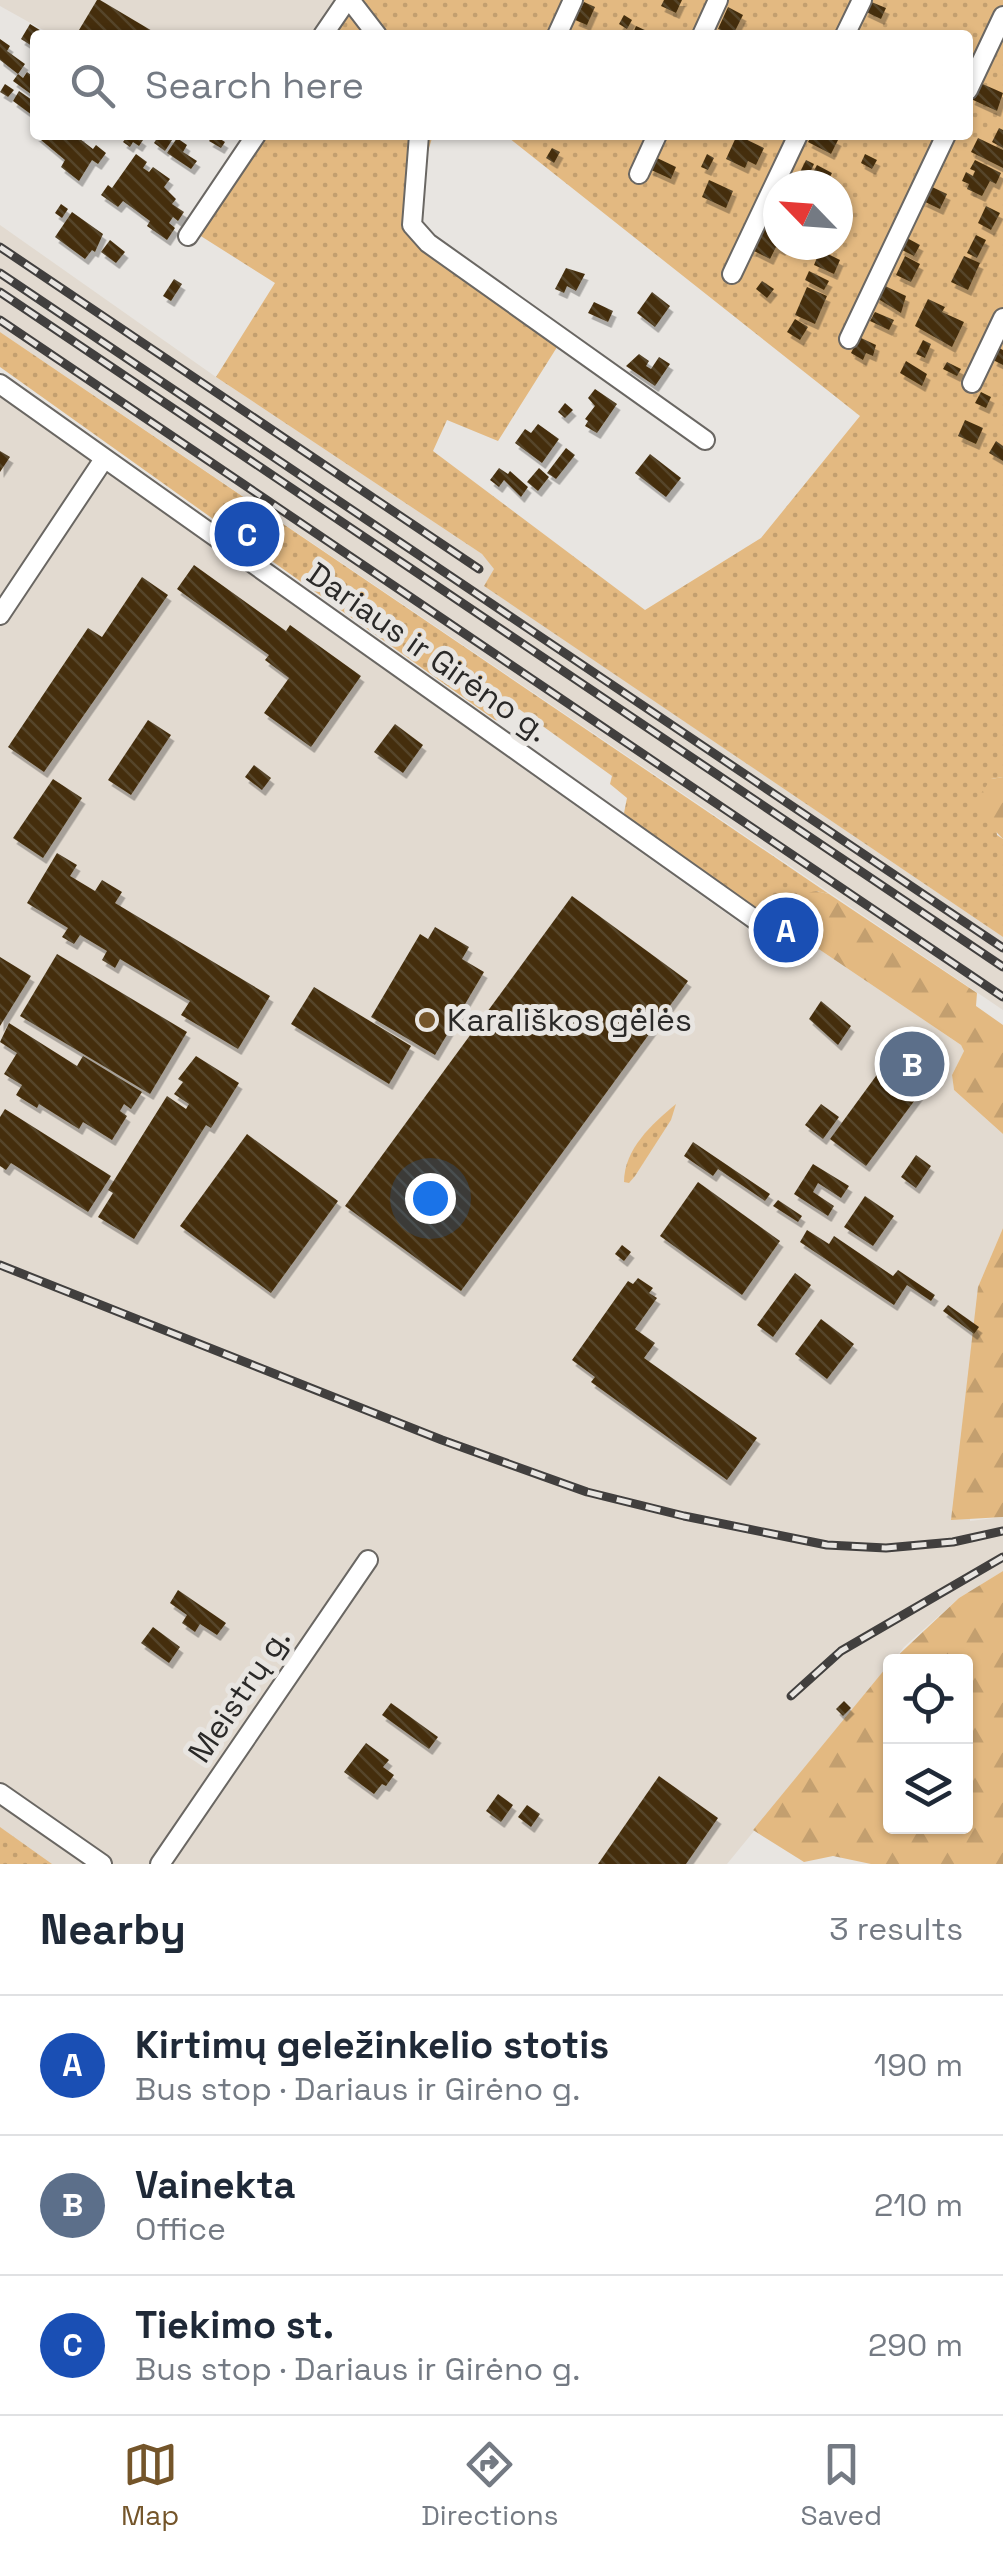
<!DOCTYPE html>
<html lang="en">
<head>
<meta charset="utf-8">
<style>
  body { margin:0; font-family:"Space Grotesk",sans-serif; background:#f2f2f3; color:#1f2937 }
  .controls { position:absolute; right:30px; bottom:30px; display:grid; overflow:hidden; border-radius:10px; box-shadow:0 2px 8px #0004 }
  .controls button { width:90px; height:90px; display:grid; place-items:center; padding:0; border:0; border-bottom:2px solid #e0e1e3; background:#fff; color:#1f2937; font:50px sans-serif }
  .compass { position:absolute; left:763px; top:170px; width:90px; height:90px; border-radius:50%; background:#fff; box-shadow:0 2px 8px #0004; rotate:295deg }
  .you { position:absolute; left:430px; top:1198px; width:35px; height:35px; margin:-25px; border:8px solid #fff; border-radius:50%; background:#1a73e8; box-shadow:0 0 0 15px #1a73e833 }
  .badge { display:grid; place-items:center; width:65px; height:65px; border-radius:50%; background:#74552a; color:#fff; font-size:32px; font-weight:700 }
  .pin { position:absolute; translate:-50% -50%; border:5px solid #fff; box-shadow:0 2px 10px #0006 }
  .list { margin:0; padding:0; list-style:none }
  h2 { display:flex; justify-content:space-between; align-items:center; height:130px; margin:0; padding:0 40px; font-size:42px }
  h2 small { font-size:32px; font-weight:400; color:#747a83 }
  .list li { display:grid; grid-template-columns:65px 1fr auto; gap:30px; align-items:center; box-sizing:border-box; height:140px; padding:0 40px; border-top:2px solid #e0e1e3 }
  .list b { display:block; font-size:38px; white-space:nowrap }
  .list p { margin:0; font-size:32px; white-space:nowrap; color:#747a83 }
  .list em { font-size:32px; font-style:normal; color:#747a83 }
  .icon { flex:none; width:55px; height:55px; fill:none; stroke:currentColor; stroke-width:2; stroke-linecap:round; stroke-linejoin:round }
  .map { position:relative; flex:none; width:1003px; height:1864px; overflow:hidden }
  .search { position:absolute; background:#fff; box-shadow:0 2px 8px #0004; left:30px; right:30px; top:30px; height:110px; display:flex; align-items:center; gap:25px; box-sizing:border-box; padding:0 35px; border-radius:10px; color:#747a83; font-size:38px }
  .sheet { height:550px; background:#fff }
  nav { display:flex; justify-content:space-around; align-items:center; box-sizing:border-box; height:140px; border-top:2px solid #e0e1e3; background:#fff; font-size:28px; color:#747a83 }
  nav a { display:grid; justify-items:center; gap:5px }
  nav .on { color:#74552a }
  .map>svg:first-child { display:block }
  .built { fill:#e2dad0 }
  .grass { fill:url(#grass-dots); fill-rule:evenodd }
  .forest { fill:url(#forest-firs) }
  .building { fill:url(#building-back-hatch); filter:url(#shadow) }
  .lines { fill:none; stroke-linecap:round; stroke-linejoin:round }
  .minor-casing { stroke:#6a6763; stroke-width:22 }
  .minor { stroke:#fff; stroke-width:18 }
  .rail-casing { stroke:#413f3e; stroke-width:9 }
  .rail { stroke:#e8e5e1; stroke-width:5; stroke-dasharray:15; stroke-linecap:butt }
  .poi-dot { fill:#74552a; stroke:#e8e5e1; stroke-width:4 }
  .labels { text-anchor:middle; stroke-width:10; stroke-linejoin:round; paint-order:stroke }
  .street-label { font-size:32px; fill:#2a2928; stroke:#e8e5e1 }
  .poi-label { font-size:32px; fill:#2a2928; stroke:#e8e5e1; text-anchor:start }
</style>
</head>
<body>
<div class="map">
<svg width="1003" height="1864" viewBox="0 0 1003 1864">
  <defs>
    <pattern id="grass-dots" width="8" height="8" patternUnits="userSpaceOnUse" patternTransform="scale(2.5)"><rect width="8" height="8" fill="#e3b981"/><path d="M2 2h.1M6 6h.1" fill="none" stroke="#c39f6f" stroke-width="1.8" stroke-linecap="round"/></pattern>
    <pattern id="forest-firs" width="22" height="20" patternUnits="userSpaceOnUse" patternTransform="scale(2.5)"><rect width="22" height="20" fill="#e3b981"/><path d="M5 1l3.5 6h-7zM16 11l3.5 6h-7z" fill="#c39f6f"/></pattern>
    <pattern id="building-back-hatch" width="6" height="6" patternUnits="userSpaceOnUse" patternTransform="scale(2.5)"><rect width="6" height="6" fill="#442f10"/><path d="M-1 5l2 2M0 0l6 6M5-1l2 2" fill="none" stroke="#56452a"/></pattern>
    <filter id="shadow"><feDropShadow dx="3.5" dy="6" stdDeviation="0" flood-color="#0004"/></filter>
  </defs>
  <rect width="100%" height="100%" fill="#e8e5e1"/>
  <g class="built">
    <polygon points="0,0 336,0 313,35 52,35 0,6"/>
    <polygon points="0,225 216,377 482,554 495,569 485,586 1003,937 1003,1010 0,332"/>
    <polygon points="0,396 772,946 786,927 961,1045 964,1051 952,1075 954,1090 1003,1134 1003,1228 978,1287 970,1521 1003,1517 1003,1571 959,1598 904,1647 727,1864 0,1864"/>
  </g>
  <g class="grass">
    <path d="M 356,0 L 1003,0 L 1003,777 L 991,779 L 997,835 L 1003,839 L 1003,937 L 484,586 L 494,569 L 482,554 L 216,377 L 275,283 L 196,233 L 264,135 L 433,135 L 422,171 L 416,243 L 559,344 L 498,441 L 447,420 L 433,451 L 645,610 L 761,538 L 860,416 L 505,135 L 968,135 L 968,35 L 332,35 ZM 778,185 L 838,185 L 838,245 L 778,245 Z"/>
    <polygon points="0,332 829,894 816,891 793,905 786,927 768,914 766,917 631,820 624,813 627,798 610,784 612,776 519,709 504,722 495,720 0,367"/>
    <path d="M 676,1104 L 671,1120 L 635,1176 L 629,1183 L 624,1182 C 624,1149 652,1124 676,1104 Z"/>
    <polygon points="0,1827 52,1864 0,1864"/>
  </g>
  <g class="forest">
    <polygon points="1003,777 1003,839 983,818 980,795 991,779"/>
    <path d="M 816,891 L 829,894 L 977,993 L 976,1006 L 1003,1025 L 1003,1134 L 954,1090 L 952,1075 L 964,1051 L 961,1045 L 786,927 C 792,908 795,895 816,891 Z"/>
    <polygon points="1003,1228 1003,1517 951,1520 978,1287"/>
    <polygon points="1003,1571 1003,1864 871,1864 833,1856 804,1862 753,1830 890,1663 890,1826 966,1826 966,1662 892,1661 959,1598"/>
  </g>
  <g class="building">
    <polygon points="97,0 100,0 159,35 76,35"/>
    <polygon points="664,0 682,0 676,13 661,6"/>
    <polygon points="869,1 886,8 881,19 864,11"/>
    <polygon points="584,2 595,7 587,25 575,20"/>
    <polygon points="728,7 743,15 733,35 718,29"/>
    <polygon points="624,15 632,20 627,29 619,24"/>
    <polygon points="30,24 43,32 35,35 35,48 21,39"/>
    <polygon points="636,26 656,35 632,35"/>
    <polygon points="0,39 10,46 7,51 25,64 18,74 0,60"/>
    <polygon points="27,72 35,78 35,97 13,81 18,74 23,78"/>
    <polygon points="978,82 1003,93 997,111 971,99"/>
    <polygon points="5,84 14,90 8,97 0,92"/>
    <polygon points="19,91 35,102 32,115 13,101"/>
    <polygon points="999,128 1003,130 1003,148 992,142"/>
    <polygon points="35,135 81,135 80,139 93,149 96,145 106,153 98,164 92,160 79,181 61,167 65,160"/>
    <polygon points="128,135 136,135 143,140 139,146 133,142 130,147 123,142"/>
    <polygon points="159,135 174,137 165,151 154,143"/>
    <polygon points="214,135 225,142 221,148 209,141"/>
    <polygon points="737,135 764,148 756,165 748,161 745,168 726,159"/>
    <polygon points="812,135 828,135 838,140 831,154 808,142"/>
    <polygon points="177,138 187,145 183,152 197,161 191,169 167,153"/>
    <polygon points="978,138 1003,150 1003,168 971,152"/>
    <polygon points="552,148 560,152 554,163 546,158"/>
    <polygon points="136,154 147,162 143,168 149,172 153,167 170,179 164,187 176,199 172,204 184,212 178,221 173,217 169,223 175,228 167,240 147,226 150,221 123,201 118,207 101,195 108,185 112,188"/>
    <polygon points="707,154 714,158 708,170 701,167"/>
    <polygon points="865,154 877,160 872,169 861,163"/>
    <polygon points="655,157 676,167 671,179 649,169"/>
    <polygon points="806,160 814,164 808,177 799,174"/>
    <polygon points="975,160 1001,173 996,184 990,181 982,196 967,189 969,184 962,181 966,172 973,176 975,171 970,169"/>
    <polygon points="817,165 832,173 826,185 810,178"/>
    <polygon points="709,180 733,191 726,208 702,197"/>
    <polygon points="930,186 947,194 940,209 923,201"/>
    <polygon points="61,204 68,209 62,218 55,213"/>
    <polygon points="986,206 1000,213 991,230 978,223"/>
    <polygon points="72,212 103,234 95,252 92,250 85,259 55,237"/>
    <polygon points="765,222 778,229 778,245 784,245 782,250 776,247 770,259 752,250"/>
    <polygon points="976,235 986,240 977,258 967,253"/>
    <polygon points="907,238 920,245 914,256 900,249"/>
    <polygon points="110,240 125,252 116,263 101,252"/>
    <polygon points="820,250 840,260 834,274 814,265"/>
    <polygon points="905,256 920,264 911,282 896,275"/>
    <polygon points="964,256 980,263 968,290 951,282"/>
    <polygon points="566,268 585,274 576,291 567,286 564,293 555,289"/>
    <polygon points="809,271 829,281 824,290 805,280"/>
    <polygon points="174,279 182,284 171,301 163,296"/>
    <polygon points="762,281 774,289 767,298 756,289"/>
    <polygon points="881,284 906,296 901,313 875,297"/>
    <polygon points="807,287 827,296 815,324 795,315"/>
    <polygon points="652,292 670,306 655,327 637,313"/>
    <polygon points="928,299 945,307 942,312 964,322 952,347 915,326"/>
    <polygon points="594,302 613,311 608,322 588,313"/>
    <polygon points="875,312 894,320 889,330 870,321"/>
    <polygon points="795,319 808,327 800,340 787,332"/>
    <polygon points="859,337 876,345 873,356 866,353 863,360 851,353"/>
    <polygon points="923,340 931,344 925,358 916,354"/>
    <polygon points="999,348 1003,350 1003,365 993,360"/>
    <polygon points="639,354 649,361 646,366 651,369 659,357 670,364 655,386 626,366"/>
    <polygon points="906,361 927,374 922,386 900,373"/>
    <polygon points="947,362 961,369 957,376 943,369"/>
    <polygon points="595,389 617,404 597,433 585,426 588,421 585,419 595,406 588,398"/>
    <polygon points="981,392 991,397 986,408 975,403"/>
    <polygon points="565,403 573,410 565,418 558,412"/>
    <polygon points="965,420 983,428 976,444 958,436"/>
    <polygon points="538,424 559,439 542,463 515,443 525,429 531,433"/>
    <polygon points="996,441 1003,446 1003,461 989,453"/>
    <polygon points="566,448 575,455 556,479 547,473"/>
    <polygon points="0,451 10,457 0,472"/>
    <polygon points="650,454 681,478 666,497 635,473"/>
    <polygon points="499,468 508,474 510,471 528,487 521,497 504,480 499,487 490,480"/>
    <polygon points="539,468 549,477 538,491 527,482"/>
    <polygon points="194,565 286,631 290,625 361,676 311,747 264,713 289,678 265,660 269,655 177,589"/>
    <polygon points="142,577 168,595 44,772 8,747 88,628 102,637"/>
    <polygon points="148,720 171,735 131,795 108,780"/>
    <polygon points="395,724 423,745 403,773 374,752"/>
    <polygon points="254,765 271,778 262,790 245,777"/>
    <polygon points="53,779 82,798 43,858 13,838"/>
    <polygon points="57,853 77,865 70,876 95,891 102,880 122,892 115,903 270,996 238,1049 181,1015 190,1001 120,959 115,968 102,960 107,951 80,935 74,944 62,937 68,928 27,903"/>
    <polygon points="572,896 688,981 461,1291 345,1206"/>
    <polygon points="435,927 469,947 462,959 484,972 435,1055 371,1017 420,934 428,939"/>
    <polygon points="57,954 187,1032 150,1094 20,1016"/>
    <polygon points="0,957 31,976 0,1026"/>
    <polygon points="314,987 411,1046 389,1084 291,1024"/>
    <polygon points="821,1001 851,1026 838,1045 809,1019"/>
    <polygon points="9,1023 77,1066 83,1056 142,1092 131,1109 124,1104 120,1111 127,1116 112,1140 83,1122 79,1129 39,1104 37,1108 16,1095 22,1085 4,1074 17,1053 0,1042"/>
    <polygon points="895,1050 932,1077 866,1166 830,1139"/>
    <polygon points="196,1056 239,1083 211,1128 206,1125 134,1239 98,1217 113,1193 108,1190 167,1096 186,1109 189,1104 174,1094 183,1082 178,1079"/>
    <polygon points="821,1104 839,1117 823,1139 805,1125"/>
    <polygon points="5,1109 111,1176 88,1212 11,1163 6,1170 0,1166 0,1117"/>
    <polygon points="247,1134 338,1201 271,1293 180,1226"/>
    <polygon points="693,1142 770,1194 765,1201 718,1169 713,1176 684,1156"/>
    <polygon points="916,1155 931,1166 916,1188 901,1177"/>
    <polygon points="813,1164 849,1186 841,1198 818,1183 813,1192 834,1206 828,1216 794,1194"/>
    <polygon points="698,1182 780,1241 742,1295 660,1236"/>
    <polygon points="865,1196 894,1216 873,1246 844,1227"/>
    <polygon points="778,1200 802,1216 798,1222 773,1206"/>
    <polygon points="807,1230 829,1244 834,1236 893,1276 898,1270 935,1295 931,1301 907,1285 894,1305 800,1242"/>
    <polygon points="622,1245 631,1252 624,1261 615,1254"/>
    <polygon points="795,1273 811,1285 773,1337 757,1325"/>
    <polygon points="638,1278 653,1288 649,1293 657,1298 635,1329 655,1343 644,1358 757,1438 727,1480 591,1382 595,1377 572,1360 628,1281 633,1284"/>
    <polygon points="948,1305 979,1327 974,1334 943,1311"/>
    <polygon points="821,1319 854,1344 827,1379 795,1354"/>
    <polygon points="178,1590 226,1623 217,1635 200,1624 195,1632 182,1623 187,1615 170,1603"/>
    <polygon points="153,1627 180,1647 169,1663 141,1643"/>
    <polygon points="844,1701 851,1708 843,1716 836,1709"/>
    <polygon points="391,1703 438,1737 429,1749 382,1715"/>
    <polygon points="366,1743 389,1760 383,1767 394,1775 386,1786 382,1784 374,1794 344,1772"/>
    <polygon points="659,1776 718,1818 686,1864 598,1864"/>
    <polygon points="498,1794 513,1805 501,1822 486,1811"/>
    <polygon points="527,1805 540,1814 531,1827 518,1817"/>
  </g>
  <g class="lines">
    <defs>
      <g id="minor">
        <polyline points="350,0 377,35"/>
        <polyline points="323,35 347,0"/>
        <polyline points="557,35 573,0"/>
        <polyline points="702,35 718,0"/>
        <polyline points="845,35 862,0"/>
        <polyline points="968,90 1003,16"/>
        <polyline points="419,135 412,225 428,243 705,440"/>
        <polyline points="639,174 657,135"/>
        <polyline points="188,236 256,135"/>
        <polyline points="732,274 798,135"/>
        <polyline points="849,339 946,135"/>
        <polyline points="972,383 1003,318"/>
        <polyline points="0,384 774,933"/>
        <polyline points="0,615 104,459"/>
        <polyline points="0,1793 102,1864"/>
        <polyline points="160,1864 368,1560"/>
      </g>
    </defs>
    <use href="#minor" class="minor-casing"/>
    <use href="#minor" class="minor"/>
    <defs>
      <g id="rail">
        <polyline points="0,247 479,569"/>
        <polyline points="0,273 1003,948"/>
        <polyline points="0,292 1003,967"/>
        <polyline points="0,320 1003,997"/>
        <polyline points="0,1265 442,1440 587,1492 684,1516 827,1545 886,1548 953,1542 1003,1531"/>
        <polyline points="791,1696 841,1651 1003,1557"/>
      </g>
    </defs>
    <use href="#rail" class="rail-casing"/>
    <use href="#rail" class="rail"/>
  </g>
  <circle class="poi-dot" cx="427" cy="1020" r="10"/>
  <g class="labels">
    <g class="street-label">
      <text transform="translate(428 652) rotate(35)" y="11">Dariaus ir Girėno g.</text>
      <text transform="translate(239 1695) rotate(-56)" y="11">Meistrų g.</text>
    </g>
    <g class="poi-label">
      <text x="447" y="1031">Karališkos gėlės</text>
    </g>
  </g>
</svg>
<div class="controls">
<button><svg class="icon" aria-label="locate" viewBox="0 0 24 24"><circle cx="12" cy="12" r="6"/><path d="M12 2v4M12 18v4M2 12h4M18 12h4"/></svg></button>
<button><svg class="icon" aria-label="layers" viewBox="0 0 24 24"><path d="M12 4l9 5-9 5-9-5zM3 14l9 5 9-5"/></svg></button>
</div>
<svg class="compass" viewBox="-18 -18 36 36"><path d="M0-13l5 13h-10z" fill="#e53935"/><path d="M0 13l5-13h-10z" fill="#747a83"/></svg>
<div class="you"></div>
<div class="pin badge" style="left:786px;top:930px;background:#1a4fb4">A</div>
<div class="pin badge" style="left:912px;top:1064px;background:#5c6f8a">B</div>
<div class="pin badge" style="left:247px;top:534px;background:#1a4fb4">C</div>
<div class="search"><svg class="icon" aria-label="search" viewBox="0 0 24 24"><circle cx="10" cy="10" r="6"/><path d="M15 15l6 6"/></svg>Search here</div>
</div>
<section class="sheet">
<h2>Nearby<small>3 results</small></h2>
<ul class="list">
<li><span class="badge" style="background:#1a4fb4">A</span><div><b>Kirtimų geležinkelio stotis</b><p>Bus stop · Dariaus ir Girėno g.</p></div><em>190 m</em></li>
<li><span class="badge" style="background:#5c6f8a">B</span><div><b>Vainekta</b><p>Office</p></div><em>210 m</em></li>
<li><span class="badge" style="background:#1a4fb4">C</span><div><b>Tiekimo st.</b><p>Bus stop · Dariaus ir Girėno g.</p></div><em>290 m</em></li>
</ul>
</section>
<nav>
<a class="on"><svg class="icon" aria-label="map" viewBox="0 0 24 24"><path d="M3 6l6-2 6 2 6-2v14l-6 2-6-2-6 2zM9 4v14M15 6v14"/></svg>Map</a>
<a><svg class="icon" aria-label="directions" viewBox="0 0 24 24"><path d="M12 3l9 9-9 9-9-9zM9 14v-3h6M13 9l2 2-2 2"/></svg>Directions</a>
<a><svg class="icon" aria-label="saved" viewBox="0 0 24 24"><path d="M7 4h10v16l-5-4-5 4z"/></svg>Saved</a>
</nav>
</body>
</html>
